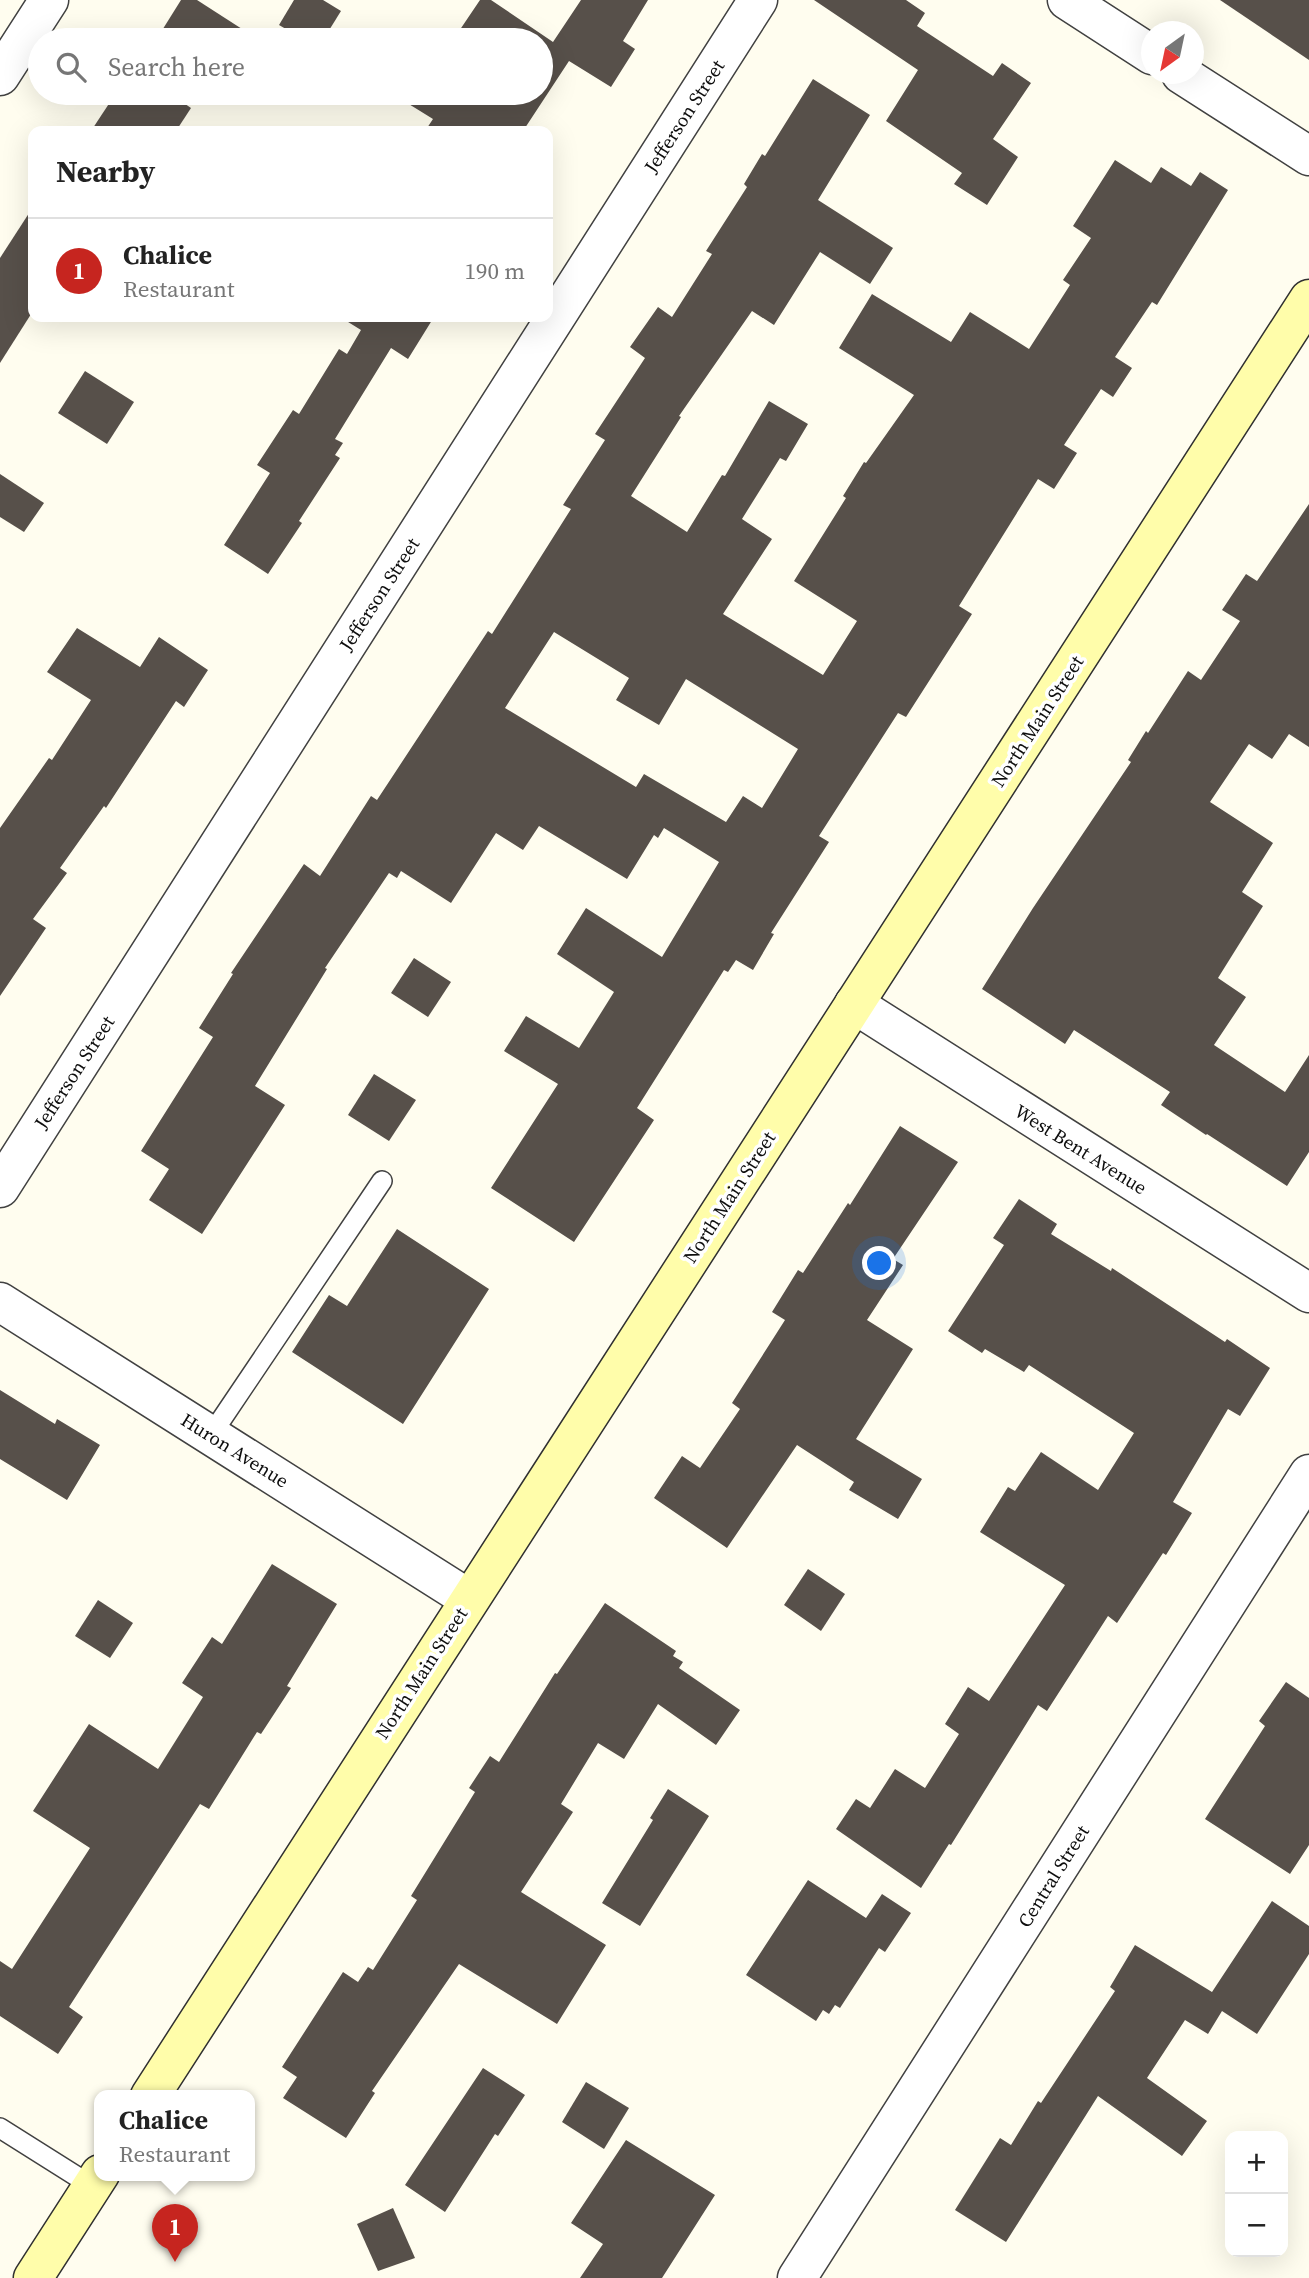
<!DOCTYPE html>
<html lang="en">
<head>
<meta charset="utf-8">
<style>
  body { margin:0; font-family:"Source Serif 4",serif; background:#f6f6f6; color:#222 }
  .controls { position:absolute; right:21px; bottom:21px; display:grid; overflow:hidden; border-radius:14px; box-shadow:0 7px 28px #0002 }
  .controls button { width:63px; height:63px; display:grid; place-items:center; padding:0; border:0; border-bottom:2px solid #e0e0e0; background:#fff; color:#222; font:35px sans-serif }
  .compass { position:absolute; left:1141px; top:21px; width:63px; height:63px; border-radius:50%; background:#fff; box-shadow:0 7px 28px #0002; rotate:213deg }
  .you { position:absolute; left:880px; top:1264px; width:24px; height:24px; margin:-18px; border:5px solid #fff; border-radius:50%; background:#1a73e8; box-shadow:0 0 0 10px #1a73e833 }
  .badge { display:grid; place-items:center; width:46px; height:46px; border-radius:50%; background:#c6251f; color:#fff; font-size:23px; font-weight:700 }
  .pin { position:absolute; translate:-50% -58px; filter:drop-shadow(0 2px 4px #0008) }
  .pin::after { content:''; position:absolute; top:37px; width:24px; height:21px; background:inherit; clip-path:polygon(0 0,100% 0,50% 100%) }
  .popup { position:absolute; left:94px; top:2090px; width:161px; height:91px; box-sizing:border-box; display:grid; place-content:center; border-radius:14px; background:#fff; filter:drop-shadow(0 2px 5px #0005); font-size:23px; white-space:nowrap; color:#767676 }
  .popup b { font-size:26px; color:#222 }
  .popup::after { content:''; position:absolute; left:50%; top:100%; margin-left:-14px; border:14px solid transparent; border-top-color:#fff }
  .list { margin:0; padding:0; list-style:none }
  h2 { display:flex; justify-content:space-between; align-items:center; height:91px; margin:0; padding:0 28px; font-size:30px }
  h2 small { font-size:23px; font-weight:400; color:#767676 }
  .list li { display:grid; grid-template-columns:46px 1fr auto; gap:21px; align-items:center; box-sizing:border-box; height:105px; padding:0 28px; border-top:2px solid #e0e0e0 }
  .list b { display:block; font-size:26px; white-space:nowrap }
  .list p { margin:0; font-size:23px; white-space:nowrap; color:#767676 }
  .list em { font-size:23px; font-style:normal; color:#767676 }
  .icon { flex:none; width:38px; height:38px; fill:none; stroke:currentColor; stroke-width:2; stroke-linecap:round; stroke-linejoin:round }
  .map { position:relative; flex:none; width:1309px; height:2278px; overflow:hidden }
  .search { position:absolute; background:#fff; box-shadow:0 7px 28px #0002; left:28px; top:28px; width:525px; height:77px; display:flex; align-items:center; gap:18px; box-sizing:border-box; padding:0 24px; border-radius:38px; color:#767676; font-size:26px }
  .panel { position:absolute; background:#fff; box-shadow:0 7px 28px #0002; left:28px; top:126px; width:525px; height:196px; border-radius:14px }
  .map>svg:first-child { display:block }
  .building { fill:#57504a; fill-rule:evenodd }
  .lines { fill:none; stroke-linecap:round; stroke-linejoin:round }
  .lane-casing { stroke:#414141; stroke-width:22 }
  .street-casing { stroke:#414141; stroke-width:41 }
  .secondary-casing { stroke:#303030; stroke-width:41 }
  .lane { stroke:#fff; stroke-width:19 }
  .street { stroke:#fff; stroke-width:38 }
  .secondary { stroke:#fffdaa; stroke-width:38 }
  .labels { text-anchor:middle; stroke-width:7; stroke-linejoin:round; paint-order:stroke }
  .street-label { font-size:19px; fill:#0e0e0e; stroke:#fff }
</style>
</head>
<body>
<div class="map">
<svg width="1309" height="2278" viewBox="0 0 1309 2278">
  <rect width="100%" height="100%" fill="#fffdef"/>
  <g class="building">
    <polygon points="181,0 197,0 259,40 156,40"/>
    <polygon points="294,0 323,0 341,11 323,40 305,40 279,25"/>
    <polygon points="480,0 491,0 553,42 581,0 648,0 623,41 635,49 611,87 569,61 523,131 425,131 433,119 391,93 541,93 541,40 453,40"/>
    <polygon points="814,0 906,0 925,13 917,26 993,76 1002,63 1031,83 993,139 1018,157 987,205 954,184 962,173 886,121 918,70"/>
    <polygon points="1220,0 1309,0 1309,60"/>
    <path d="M 813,79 L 870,115 L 818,200 L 893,248 L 870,284 L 820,252 L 774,325 L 752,311 L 679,416 L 681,417 L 631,496 L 687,532 L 722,475 L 725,476 L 769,401 L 808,424 L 786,461 L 780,458 L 742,519 L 772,539 L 723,614 L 823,675 L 857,621 L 794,581 L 846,498 L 843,496 L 864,462 L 866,463 L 914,395 L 839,348 L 872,294 L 951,342 L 970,312 L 1029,349 L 1070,285 L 1063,280 L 1091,238 L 1073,226 L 1115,160 L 1151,183 L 1161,167 L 1191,186 L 1200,172 L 1228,190 L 1157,305 L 1152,302 L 1115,357 L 1132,368 L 1113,397 L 1101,389 L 1064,445 L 1077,453 L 1054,489 L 1038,479 L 959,606 L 972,614 L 906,717 L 898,713 L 819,836 L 829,842 L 771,933 L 774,934 L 753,970 L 736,960 L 728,972 L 724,970 L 637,1108 L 654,1120 L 574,1242 L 491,1188 L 558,1084 L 504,1051 L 526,1016 L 579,1048 L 614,992 L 557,954 L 586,908 L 662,957 L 719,862 L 664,828 L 658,838 L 654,835 L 627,879 L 539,826 L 523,850 L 496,833 L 451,903 L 401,871 L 397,878 L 389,873 L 325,968 L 327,969 L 255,1086 L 285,1105 L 202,1234 L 149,1200 L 169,1169 L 141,1151 L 213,1037 L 199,1028 L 233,974 L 231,973 L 304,864 L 320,876 L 371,796 L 377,800 L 488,631 L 492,634 L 571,509 L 563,505 L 605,440 L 595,434 L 645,358 L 630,347 L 658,307 L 672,317 L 712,254 L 706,251 L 747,187 L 744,184 L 762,154 L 765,156 ZM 554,632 L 629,678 L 616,700 L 659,725 L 686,679 L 798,749 L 762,808 L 743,796 L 726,822 L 644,774 L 636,787 L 505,708 Z"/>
    <polygon points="116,93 169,93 191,108 176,131 91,131"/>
    <polygon points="33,207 33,311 0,363 0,258"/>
    <polygon points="340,317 434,317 408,359 391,348 335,439 343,443 335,455 340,458 299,521 302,523 268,574 224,545 270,473 257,465 293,410 299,414 339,349 347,354 361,330"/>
    <polygon points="85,371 134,402 107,444 58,413"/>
    <polygon points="0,474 44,503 24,532 0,517"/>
    <polygon points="1309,504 1309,747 1289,734 1272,759 1249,744 1210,802 1273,843 1242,892 1263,906 1218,978 1246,997 1214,1045 1285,1092 1309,1055 1309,1152 1287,1186 1207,1134 1206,1135 1161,1105 1170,1092 1074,1030 1065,1044 982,989 1033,908 1131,762 1128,760 1146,731 1148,733 1188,671 1201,680 1240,621 1222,610 1246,574 1257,581"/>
    <polygon points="77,628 140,667 159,637 208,670 184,707 176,701 106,808 104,806 60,868 67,873 33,919 46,928 0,996 0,828 49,758 52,760 91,700 47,672"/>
    <polygon points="414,958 451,982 428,1017 391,993"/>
    <polygon points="374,1074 416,1100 389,1141 348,1115"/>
    <polygon points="900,1126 958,1162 893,1259 903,1265 867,1320 913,1349 856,1439 922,1479 898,1519 849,1490 854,1482 797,1445 727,1548 654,1498 682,1456 700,1468 740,1409 732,1403 785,1320 772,1312 798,1270 803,1273 848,1203 850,1205"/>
    <polygon points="1019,1199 1057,1224 1051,1234 1111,1271 1112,1268 1225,1342 1227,1339 1270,1368 1240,1416 1228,1409 1173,1502 1192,1513 1166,1555 1163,1553 1117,1623 1108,1616 1047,1711 1038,1705 951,1845 949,1844 921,1888 836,1829 856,1799 870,1808 895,1769 925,1788 959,1734 945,1724 968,1687 989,1701 1065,1585 980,1532 1008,1487 1015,1491 1041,1452 1098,1490 1134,1433 1029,1365 1024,1372 985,1349 982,1353 948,1331 1004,1245 993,1238"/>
    <polygon points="397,1229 489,1289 403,1424 292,1352 329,1295 347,1306"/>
    <polygon points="0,1390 55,1424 57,1419 100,1445 67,1500 0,1459"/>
    <polygon points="272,1564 337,1604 287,1686 291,1688 261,1734 257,1732 209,1809 200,1804 69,2007 83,2017 58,2054 0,2016 0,1961 12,1969 90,1848 33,1811 89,1724 158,1769 203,1697 182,1683 212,1637 222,1644"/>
    <polygon points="808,1569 845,1594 821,1631 784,1605"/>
    <polygon points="98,1600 133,1623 110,1658 75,1636"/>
    <polygon points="605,1603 676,1651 673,1656 683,1662 679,1668 740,1710 716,1745 658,1704 624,1759 598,1743 561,1804 573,1812 521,1892 606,1945 557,2024 459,1964 372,2091 375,2093 346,2138 283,2098 297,2077 282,2067 343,1972 358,1982 368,1967 373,1970 417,1900 411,1896 475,1792 469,1788 490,1756 499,1762 555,1673 557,1674"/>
    <polygon points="1286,1682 1309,1698 1309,1845 1290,1874 1205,1819 1265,1726 1259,1721"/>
    <polygon points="668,1789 709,1816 640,1926 602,1903 653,1820 650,1818"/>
    <polygon points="808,1880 866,1918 882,1894 911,1913 885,1952 879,1948 840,2008 835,2005 829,2014 823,2010 816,2021 746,1975"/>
    <polygon points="1272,1901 1309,1926 1309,1954 1257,2034 1222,2011 1208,2034 1185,2020 1147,2078 1207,2121 1182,2156 1098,2096 1006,2242 955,2210 1000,2138 1011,2145 1038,2101 1041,2103 1115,1991 1110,1987 1135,1945 1212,1992"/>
    <polygon points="483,2068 525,2095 498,2136 495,2134 445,2212 405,2185"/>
    <polygon points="586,2082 629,2108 604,2149 562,2122"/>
    <polygon points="626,2140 715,2195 662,2278 580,2278 603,2244 571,2223"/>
    <polygon points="393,2208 415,2258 378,2271 357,2224"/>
  </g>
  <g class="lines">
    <defs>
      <g id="lane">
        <polyline points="211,1435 382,1181"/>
        <polyline points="0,2128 92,2186"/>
      </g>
      <g id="street">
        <polyline points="1067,0 1152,55"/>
        <polyline points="1181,74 1309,156"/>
        <polyline points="0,76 49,0"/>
        <polyline points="854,1004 1309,1293"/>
        <polyline points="0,1188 758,0"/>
        <polyline points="0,1302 469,1599"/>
        <polyline points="797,2278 1309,1474"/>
      </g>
      <g id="secondary">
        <polyline points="150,2096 1309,299"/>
        <polyline points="33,2278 100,2174"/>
      </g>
    </defs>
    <use href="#lane" class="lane-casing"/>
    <use href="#street" class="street-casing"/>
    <use href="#secondary" class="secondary-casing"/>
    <use href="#lane" class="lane"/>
    <use href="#street" class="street"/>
    <use href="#secondary" class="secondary"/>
  </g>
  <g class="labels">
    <g class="street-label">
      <text transform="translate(684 116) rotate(-57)" y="7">Jefferson Street</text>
      <text transform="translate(379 594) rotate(-57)" y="7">Jefferson Street</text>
      <text transform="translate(1037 721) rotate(-57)" y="7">North Main Street</text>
      <text transform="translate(74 1072) rotate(-57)" y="7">Jefferson Street</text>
      <text transform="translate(1081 1149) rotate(32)" y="7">West Bent Avenue</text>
      <text transform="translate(729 1197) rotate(-57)" y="7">North Main Street</text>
      <text transform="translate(235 1450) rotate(32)" y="7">Huron Avenue</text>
      <text transform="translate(421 1673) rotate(-57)" y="7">North Main Street</text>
      <text transform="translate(1053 1876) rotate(-58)" y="7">Central Street</text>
    </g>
  </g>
</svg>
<div class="controls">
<button>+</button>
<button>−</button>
</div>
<svg class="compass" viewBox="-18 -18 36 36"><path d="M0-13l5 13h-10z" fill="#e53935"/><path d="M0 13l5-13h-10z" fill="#767676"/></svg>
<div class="you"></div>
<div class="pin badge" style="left:175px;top:2262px">1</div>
<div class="popup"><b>Chalice</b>Restaurant</div>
<div class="search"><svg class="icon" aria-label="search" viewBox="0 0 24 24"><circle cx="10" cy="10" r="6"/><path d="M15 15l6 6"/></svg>Search here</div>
<section class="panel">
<h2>Nearby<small></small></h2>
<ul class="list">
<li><span class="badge">1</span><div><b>Chalice</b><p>Restaurant</p></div><em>190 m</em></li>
</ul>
</section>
</div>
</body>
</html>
